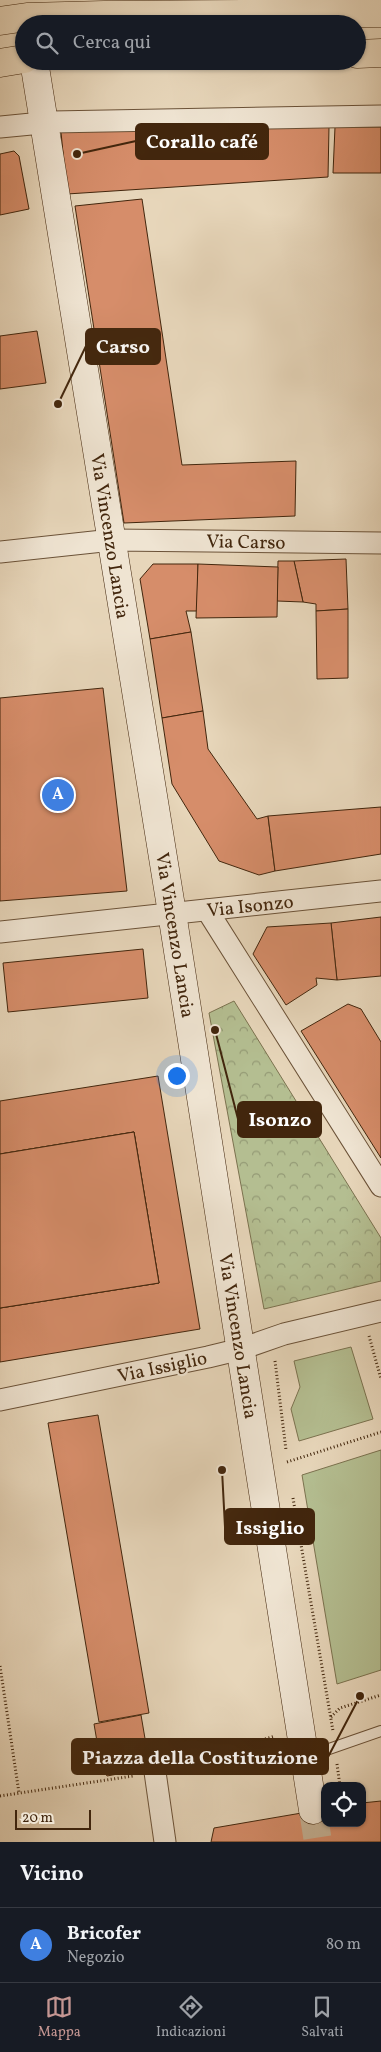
<!DOCTYPE html>
<html lang="it">
<head>
<meta charset="utf-8">
<style>
  body { margin:0; font-family:Vollkorn,serif; background:#242831; color:#f1f3f6 }
  .controls { position:absolute; right:15px; bottom:15px; display:grid; overflow:hidden; border-radius:10px; box-shadow:0 1px 4px #0004 }
  .controls button { width:45px; height:45px; display:grid; place-items:center; padding:0; border:0; border-bottom:1px solid #363941; background:#171b24; color:#f1f3f6; font:25px sans-serif }
  .scale { position:absolute; left:15px; bottom:12px; width:76px; box-sizing:border-box; padding-left:5px; border:2px solid #42260d; border-top:0; font-size:14px; line-height:18px; white-space:nowrap; color:#42260d; -webkit-text-stroke:4px #efe4d2; paint-order:stroke }
  .you { position:absolute; left:176px; top:1075px; width:18px; height:18px; margin:-12px; border:4px solid #fff; border-radius:50%; background:#1a73e8; box-shadow:0 0 0 8px #1a73e833 }
  .badge { display:grid; place-items:center; width:32px; height:32px; border-radius:50%; background:#c59692; color:#fff; font-size:16px; font-weight:700 }
  .pin { position:absolute; translate:-50% -50%; border:2px solid #fff; box-shadow:0 1px 5px #0006 }
  .list { margin:0; padding:0; list-style:none }
  h2 { display:flex; justify-content:space-between; align-items:center; height:65px; margin:0; padding:0 20px; font-size:21px }
  h2 small { font-size:16px; font-weight:400; color:#9ea1a6 }
  .list li { display:grid; grid-template-columns:32px 1fr auto; gap:15px; align-items:center; box-sizing:border-box; height:75px; padding:0 20px; border-top:1px solid #363941 }
  .list b { display:block; font-size:19px; white-space:nowrap }
  .list p { margin:0; font-size:16px; white-space:nowrap; color:#9ea1a6 }
  .list em { font-size:16px; font-style:normal; color:#9ea1a6 }
  .icon { flex:none; width:28px; height:28px; fill:none; stroke:currentColor; stroke-width:2; stroke-linecap:round; stroke-linejoin:round }
  .map { position:relative; flex:none; width:381px; height:1842px; overflow:hidden }
  .search { position:absolute; background:#171b24; box-shadow:0 1px 4px #0004; left:15px; right:15px; top:15px; height:55px; display:flex; align-items:center; gap:12px; box-sizing:border-box; padding:0 18px; border-radius:28px; color:#9ea1a6; font-size:19px }
  .sheet { height:140px; background:#171b24 }
  nav { display:flex; justify-content:space-around; align-items:center; box-sizing:border-box; height:70px; border-top:1px solid #363941; background:#171b24; font-size:14px; color:#9ea1a6 }
  nav a { display:grid; justify-items:center; gap:2px }
  nav .on { color:#c59692 }
  .map>svg:first-child { display:block }
  .grass { fill:#b4be91; stroke:#7b724f }
  .park { fill:url(#park-crowns); stroke:#7b724f }
  .building { fill:#d68d6a; stroke:#42260d }
  .lines { fill:none; stroke-linecap:round; stroke-linejoin:round }
  .secondary-tunnel { stroke:#c6b397; stroke-width:28; stroke-dasharray:28 14; stroke-linecap:butt }
  .lane-casing { stroke:#6b5238; stroke-width:12 }
  .street-casing { stroke:#6b5238; stroke-width:23 }
  .secondary-casing { stroke:#42260d; stroke-width:29 }
  .primary-casing { stroke:#42260d; stroke-width:29 }
  .path { stroke:#42260d; stroke-width:3; stroke-dasharray:1 2.5; stroke-linecap:butt }
  .lane { stroke:#efe4d2; stroke-width:10 }
  .street { stroke:#efe4d2; stroke-width:21 }
  .secondary { stroke:#efe4d2; stroke-width:28 }
  .primary { stroke:#e7d6ba; stroke-width:28 }
  .labels { text-anchor:middle; stroke-width:4.5; stroke-linejoin:round; paint-order:stroke }
  .street-label { font-size:19px; fill:#42260d; stroke:#efe4d2 }
  .leader { fill:none; stroke:#42260d; stroke-width:2 }
  .callout-dot { fill:#42260d; stroke:#efe4d2; stroke-width:2 }
  .callout { fill:#42260d; stroke:#42260d; stroke-width:2 }
  .callout-label { font-size:20px; text-anchor:middle; font-weight:bold; fill:#fff }
</style>
</head>
<body>
<div class="map">
<svg width="381" height="1842" viewBox="0 0 381 1842">
  <defs>
    <pattern id="park-crowns" width="20" height="18" patternUnits="userSpaceOnUse" patternTransform="scale(1.25)"><rect width="20" height="18" fill="#b4be91"/><path d="M2 6a3 3 0 1 1 6 0M12 15a3 3 0 1 1 6 0" fill="none" stroke="#949a75"/></pattern>
  </defs>
  <rect width="100%" height="100%" fill="#e7d6ba"/>
  <filter id="stains"><feTurbulence type="fractalNoise" baseFrequency=".004" numOctaves="4"/><feColorMatrix values="0 0 0 0 .2 0 0 0 0 .09 0 0 0 0 .02 0 0 0 .5 -.17"/></filter>
  <radialGradient id="worn" r=".72"><stop offset=".6" stop-color="#630" stop-opacity="0"/><stop offset="1" stop-color="#630" stop-opacity=".3"/></radialGradient>
  <g class="grass">
    <polygon points="351,1347 373,1419 299,1441 291,1409 300,1387 294,1361"/>
    <polygon points="381,1450 381,1670 337,1684 302,1475"/>
  </g>
  <polygon class="park" points="234,1001 381,1238 381,1281 264,1309 209,1013"/>
  <g class="building">
    <polygon points="329,127 328,177 67,194 61,132"/>
    <polygon points="335,127 381,127 381,173 333,173"/>
    <polygon points="14,151 19,156 29,209 0,215 0,154"/>
    <polygon points="142,199 182,465 296,461 295,516 124,523 75,206"/>
    <polygon points="37,331 46,383 0,389 0,336"/>
    <polygon points="346,559 348,609 316,611 316,604 303,602 294,561"/>
    <polygon points="278,561 294,561 303,602 277,601"/>
    <polygon points="153,564 198,564 197,611 186,611 191,632 150,639 140,579"/>
    <polygon points="198,564 278,567 277,617 196,618"/>
    <polygon points="348,609 348,678 317,679 316,611"/>
    <polygon points="191,632 203,711 162,718 150,639"/>
    <polygon points="103,688 127,891 0,901 0,698"/>
    <polygon points="203,711 208,749 257,819 268,816 275,871 259,875 219,861 172,784 162,718"/>
    <polygon points="381,807 381,854 275,871 268,816"/>
    <polygon points="381,917 381,976 337,980 331,923"/>
    <polygon points="331,923 337,980 316,978 317,985 286,1005 253,954 267,927"/>
    <polygon points="143,949 148,998 8,1012 3,963"/>
    <polygon points="348,1004 361,1009 381,1042 381,1158 301,1031"/>
    <polygon points="158,1076 200,1329 0,1362 0,1308 159,1283 134,1132 0,1154 0,1101"/>
    <polygon points="134,1132 159,1283 0,1308 0,1154"/>
    <polygon points="134,1132 159,1283 0,1308 0,1154"/>
    <polygon points="98,1415 149,1713 99,1722 48,1423"/>
    <polygon points="141,1715 150,1768 107,1776 101,1765 94,1724"/>
    <polygon points="381,1801 381,1842 211,1842 214,1828 325,1809 325,1823 362,1823 362,1803"/>
  </g>
  <g class="lines">
    <polyline class="secondary-tunnel" points="313,1810 318,1842"/>
    <defs>
      <polyline id="lane" points="306,1757 381,1731"/>
      <g id="street">
        <polyline points="0,127 52,122 381,116"/>
        <polyline points="0,552 112,540 381,543"/>
        <polyline points="207,910 381,1186"/>
        <polyline points="0,932 381,891"/>
        <polyline points="0,1400 208,1357 241,1349 284,1334 381,1311"/>
        <polyline points="155,1772 165,1842"/>
      </g>
      <polyline id="secondary" points="34,61 172,913 313,1810"/>
      <g id="primary">
        <polyline points="0,21 27,17 104,15 381,13"/>
        <polyline points="357,54 381,53"/>
        <polyline points="0,63 24,59"/>
      </g>
    </defs>
    <use href="#lane" class="lane-casing"/>
    <use href="#street" class="street-casing"/>
    <use href="#secondary" class="secondary-casing"/>
    <use href="#primary" class="primary-casing"/>
    <g class="path">
      <polyline points="369,1336 381,1379"/>
      <polyline points="275,1361 286,1450"/>
      <polyline points="287,1462 381,1432"/>
      <polyline points="293,1498 333,1731"/>
      <polyline points="0,1666 19,1793"/>
      <polyline points="331,1717 340,1708 381,1695"/>
      <polyline points="337,1764 340,1786"/>
      <polyline points="178,1765 275,1736"/>
      <polyline points="0,1796 133,1776"/>
    </g>
    <use href="#lane" class="lane"/>
    <use href="#street" class="street"/>
    <use href="#secondary" class="secondary"/>
    <use href="#primary" class="primary"/>
  </g>
  <g class="labels">
    <g class="street-label">
      <text transform="translate(111 536) rotate(81)" y="7">Via Vincenzo Lancia</text>
      <text transform="translate(246 541) rotate(1)" y="7">Via Carso</text>
      <text transform="translate(250 905) rotate(-6)" y="7">Via Isonzo</text>
      <text transform="translate(176 935) rotate(81)" y="7">Via Vincenzo Lancia</text>
      <text transform="translate(239 1336) rotate(81)" y="7">Via Vincenzo Lancia</text>
      <text transform="translate(162 1366) rotate(-12)" y="7">Via Issiglio</text>
    </g>
  </g>
  <path class="leader" d="M77 154L136 141M58 404L86 346M215 1030L238 1119M222 1470L225 1527M360 1696L328 1757"/>
  <g class="callout-dot">
    <circle cx="77" cy="154" r="5"/>
    <circle cx="58" cy="404" r="5"/>
    <circle cx="215" cy="1030" r="5"/>
    <circle cx="222" cy="1470" r="5"/>
    <circle cx="360" cy="1696" r="5"/>
  </g>
  <g class="callout">
    <rect x="136" y="124" width="132" height="35" rx="5"/>
    <rect x="86" y="329" width="74" height="35" rx="5"/>
    <rect x="238" y="1102" width="83" height="35" rx="5"/>
    <rect x="225" y="1509" width="89" height="35" rx="5"/>
    <rect x="72" y="1739" width="256" height="35" rx="5"/>
  </g>
  <g class="callout-label">
    <text x="202" y="148">Corallo café</text>
    <text x="123" y="353">Carso</text>
    <text x="280" y="1126">Isonzo</text>
    <text x="270" y="1534">Issiglio</text>
    <text x="200" y="1764">Piazza della Costituzione</text>
  </g>
  <rect width="100%" height="100%" filter="url(#stains)"/>
  <rect width="100%" height="100%" fill="url(#worn)"/>
</svg>
<div class="controls">
<button><svg class="icon" aria-label="locate" viewBox="0 0 24 24"><circle cx="12" cy="12" r="6"/><path d="M12 2v4M12 18v4M2 12h4M18 12h4"/></svg></button>
</div>
<div class="scale">20 m</div>
<div class="you"></div>
<div class="pin badge" style="left:58px;top:795px;background:#3f7fe0">A</div>
<div class="search"><svg class="icon" aria-label="search" viewBox="0 0 24 24"><circle cx="10" cy="10" r="6"/><path d="M15 15l6 6"/></svg>Cerca qui</div>
</div>
<section class="sheet">
<h2>Vicino<small></small></h2>
<ul class="list">
<li><span class="badge" style="background:#3f7fe0">A</span><div><b>Bricofer</b><p>Negozio</p></div><em>80 m</em></li>
</ul>
</section>
<nav>
<a class="on"><svg class="icon" aria-label="map" viewBox="0 0 24 24"><path d="M3 6l6-2 6 2 6-2v14l-6 2-6-2-6 2zM9 4v14M15 6v14"/></svg>Mappa</a>
<a><svg class="icon" aria-label="directions" viewBox="0 0 24 24"><path d="M12 3l9 9-9 9-9-9zM9 14v-3h6M13 9l2 2-2 2"/></svg>Indicazioni</a>
<a><svg class="icon" aria-label="saved" viewBox="0 0 24 24"><path d="M7 4h10v16l-5-4-5 4z"/></svg>Salvati</a>
</nav>
</body>
</html>
